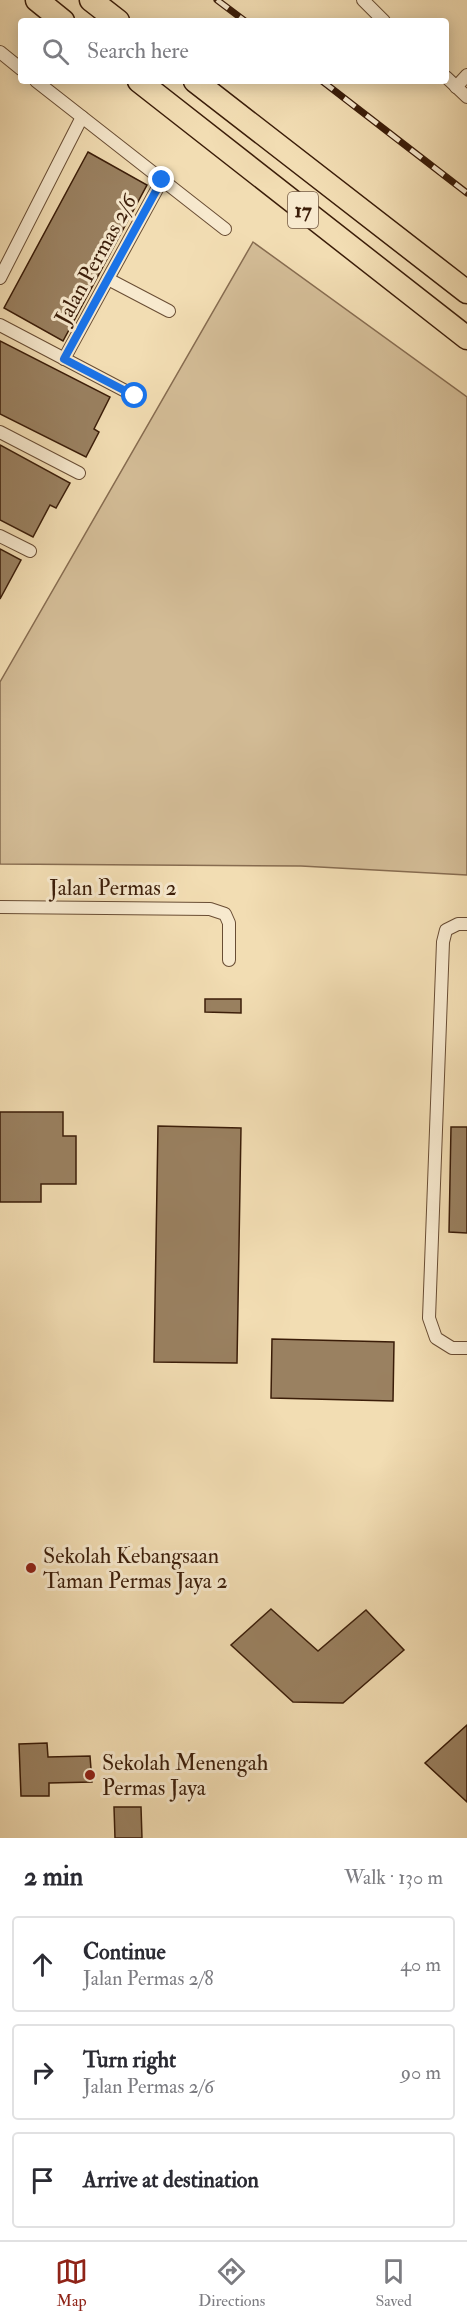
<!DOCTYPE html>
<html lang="en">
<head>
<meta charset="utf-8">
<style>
  body { margin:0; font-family:"IM FELL Double Pica",serif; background:#f7f7f7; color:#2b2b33 }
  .stop { position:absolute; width:18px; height:18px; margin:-14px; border:4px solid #1a73e8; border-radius:50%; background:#fff }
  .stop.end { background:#1a73e8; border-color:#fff; box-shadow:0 2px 6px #0008 }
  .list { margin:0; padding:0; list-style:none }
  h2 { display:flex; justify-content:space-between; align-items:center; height:78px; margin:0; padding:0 24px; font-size:26px }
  h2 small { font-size:20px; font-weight:400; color:#7c7c81 }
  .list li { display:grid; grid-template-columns:39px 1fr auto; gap:18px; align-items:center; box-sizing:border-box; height:96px; margin:0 12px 12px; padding:0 12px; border:2px solid #e1e1e2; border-radius:6px }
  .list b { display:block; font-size:22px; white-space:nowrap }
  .list p { margin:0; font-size:20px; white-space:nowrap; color:#7c7c81 }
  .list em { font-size:20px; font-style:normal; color:#7c7c81 }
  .icon { flex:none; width:33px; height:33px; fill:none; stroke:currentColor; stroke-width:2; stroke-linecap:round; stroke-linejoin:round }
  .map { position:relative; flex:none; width:467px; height:1838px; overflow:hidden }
  .search { position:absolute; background:#fff; box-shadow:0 3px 15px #0003; left:18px; right:18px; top:18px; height:66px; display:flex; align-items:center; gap:15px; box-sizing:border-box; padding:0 21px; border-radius:6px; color:#7c7c81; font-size:22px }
  .sheet { height:402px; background:#fff }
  nav { display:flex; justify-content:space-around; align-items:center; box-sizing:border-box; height:84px; border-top:2px solid #e1e1e2; background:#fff; font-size:16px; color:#7c7c81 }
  nav a { display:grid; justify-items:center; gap:3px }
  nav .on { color:#8f2418 }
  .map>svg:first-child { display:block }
  .green { fill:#d3bc96; stroke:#876c50; stroke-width:1.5 }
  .building { fill:#9a8161; stroke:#3b1d09; stroke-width:1.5 }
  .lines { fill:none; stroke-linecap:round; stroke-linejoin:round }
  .street-casing { stroke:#694d34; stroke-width:14 }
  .highway-casing { stroke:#3b1d09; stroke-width:25 }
  .street { stroke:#f7e9ce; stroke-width:12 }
  .highway { stroke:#f2ddb3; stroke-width:22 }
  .rail-casing { stroke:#3b1d09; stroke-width:7 }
  .rail { stroke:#f7e9ce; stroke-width:4.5; stroke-dasharray:14; stroke-linecap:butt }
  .route { stroke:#1a73e8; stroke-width:8 }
  .poi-dot { fill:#8f2418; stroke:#f7e9ce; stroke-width:2 }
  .labels { text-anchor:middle; stroke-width:6; stroke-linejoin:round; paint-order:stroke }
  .shield { fill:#f7e9ce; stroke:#735a44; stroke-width:1.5 }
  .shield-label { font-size:21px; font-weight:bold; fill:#3b1d09 }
  .street-label { font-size:22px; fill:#3b1d09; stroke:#f7e9ce }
  .poi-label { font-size:22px; fill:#3b1d09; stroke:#f7e9ce; text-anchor:start }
</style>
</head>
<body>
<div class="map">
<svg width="467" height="1838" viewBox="0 0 467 1838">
  <rect width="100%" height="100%" fill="#f2ddb3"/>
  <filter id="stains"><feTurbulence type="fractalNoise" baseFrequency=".00333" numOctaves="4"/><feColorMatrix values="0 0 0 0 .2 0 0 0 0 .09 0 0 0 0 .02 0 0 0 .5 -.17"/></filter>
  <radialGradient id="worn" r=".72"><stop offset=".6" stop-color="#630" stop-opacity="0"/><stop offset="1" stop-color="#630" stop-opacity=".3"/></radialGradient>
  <polygon class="green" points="253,242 467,397 467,875 301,866 0,864 0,682"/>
  <g class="building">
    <polygon points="88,152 147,185 63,341 4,308"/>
    <polygon points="0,341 110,397 94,429 99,432 86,457 0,414"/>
    <polygon points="0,445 70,483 56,508 50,505 33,537 0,520"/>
    <polygon points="0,549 21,560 0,599"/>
    <polygon points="205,999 241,999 241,1013 205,1012"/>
    <polygon points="0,1112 63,1112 63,1136 76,1136 76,1184 41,1184 41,1202 0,1202"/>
    <polygon points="158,1126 241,1128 237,1363 154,1362"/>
    <polygon points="451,1127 467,1127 467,1233 449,1232"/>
    <polygon points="272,1339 394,1342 393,1401 271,1398"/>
    <polygon points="271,1609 318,1651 366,1610 404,1650 343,1703 293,1702 231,1645"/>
    <polygon points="467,1725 467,1802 425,1763"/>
    <polygon points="47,1743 48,1757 90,1756 92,1782 49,1783 49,1796 21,1796 19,1744"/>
    <polygon points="114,1807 141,1807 142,1838 115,1838"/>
  </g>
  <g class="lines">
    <defs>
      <g id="street">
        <polyline points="363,0 384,21"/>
        <polyline points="0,52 21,69"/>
        <polyline points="446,77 467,97"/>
        <polyline points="36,81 225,229"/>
        <polyline points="456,87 467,75"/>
        <polyline points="0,278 82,117"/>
        <polyline points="108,279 169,311"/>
        <polyline points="0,325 135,396"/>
        <polyline points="64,359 162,180"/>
        <polyline points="0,432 79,473"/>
        <polyline points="0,536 30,551"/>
        <polyline points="0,907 210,909 225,914 229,923 229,960"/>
        <polyline points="467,924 458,924 446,930 443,942 429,1318 436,1338 452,1348 467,1348"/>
      </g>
      <g id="highway">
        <polyline points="37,0 63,21"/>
        <polyline points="91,0 118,21"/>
        <polyline points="139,81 467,338"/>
        <polyline points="195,81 467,292"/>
      </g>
    </defs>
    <use href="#street" class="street-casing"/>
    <use href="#highway" class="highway-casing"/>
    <use href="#street" class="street"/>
    <use href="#highway" class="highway"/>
    <defs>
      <g id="rail">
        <polyline points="217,0 245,21"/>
        <polyline points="322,81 467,193"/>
      </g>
    </defs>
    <use href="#rail" class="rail-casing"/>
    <use href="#rail" class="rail"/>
  </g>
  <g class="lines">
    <polyline class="route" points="135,396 64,359 162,180"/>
  </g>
  <g class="poi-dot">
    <circle cx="31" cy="1568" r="6"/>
    <circle cx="90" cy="1775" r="6"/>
  </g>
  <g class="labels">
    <rect class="shield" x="288" y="192" width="30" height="36" rx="4.5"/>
    <g class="shield-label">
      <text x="303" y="217">17</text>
    </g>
    <g class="street-label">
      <text transform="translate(95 259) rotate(-61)" y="8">Jalan Permas 2/6</text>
      <text x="113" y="895">Jalan Permas 2</text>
    </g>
    <g class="poi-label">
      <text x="43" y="1563">Sekolah Kebangsaan<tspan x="43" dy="25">Taman Permas Jaya 2</tspan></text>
      <text x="102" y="1770">Sekolah Menengah<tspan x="102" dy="25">Permas Jaya</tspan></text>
    </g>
  </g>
  <rect width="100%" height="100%" filter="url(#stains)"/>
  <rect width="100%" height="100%" fill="url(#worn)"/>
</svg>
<div class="stop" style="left:135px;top:396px"></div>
<div class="stop end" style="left:162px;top:180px"></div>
<div class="search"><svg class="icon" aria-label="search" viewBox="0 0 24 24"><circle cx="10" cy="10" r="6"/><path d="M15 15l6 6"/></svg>Search here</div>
</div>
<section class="sheet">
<h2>2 min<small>Walk · 130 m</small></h2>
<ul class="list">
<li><svg class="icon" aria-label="ahead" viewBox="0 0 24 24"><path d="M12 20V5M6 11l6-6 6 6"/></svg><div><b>Continue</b><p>Jalan Permas 2/8</p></div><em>40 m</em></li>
<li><svg class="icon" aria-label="right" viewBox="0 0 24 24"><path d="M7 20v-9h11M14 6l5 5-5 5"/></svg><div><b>Turn right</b><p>Jalan Permas 2/6</p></div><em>90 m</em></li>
<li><svg class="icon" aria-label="arrive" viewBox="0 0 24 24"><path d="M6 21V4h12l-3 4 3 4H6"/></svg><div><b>Arrive at destination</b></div></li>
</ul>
</section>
<nav>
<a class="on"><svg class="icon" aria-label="map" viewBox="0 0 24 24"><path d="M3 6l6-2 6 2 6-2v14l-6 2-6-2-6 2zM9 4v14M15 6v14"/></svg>Map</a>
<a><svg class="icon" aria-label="directions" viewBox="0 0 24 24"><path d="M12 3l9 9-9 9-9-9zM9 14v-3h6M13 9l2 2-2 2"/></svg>Directions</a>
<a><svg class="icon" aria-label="saved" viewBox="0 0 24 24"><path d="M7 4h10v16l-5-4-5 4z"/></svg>Saved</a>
</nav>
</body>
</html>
